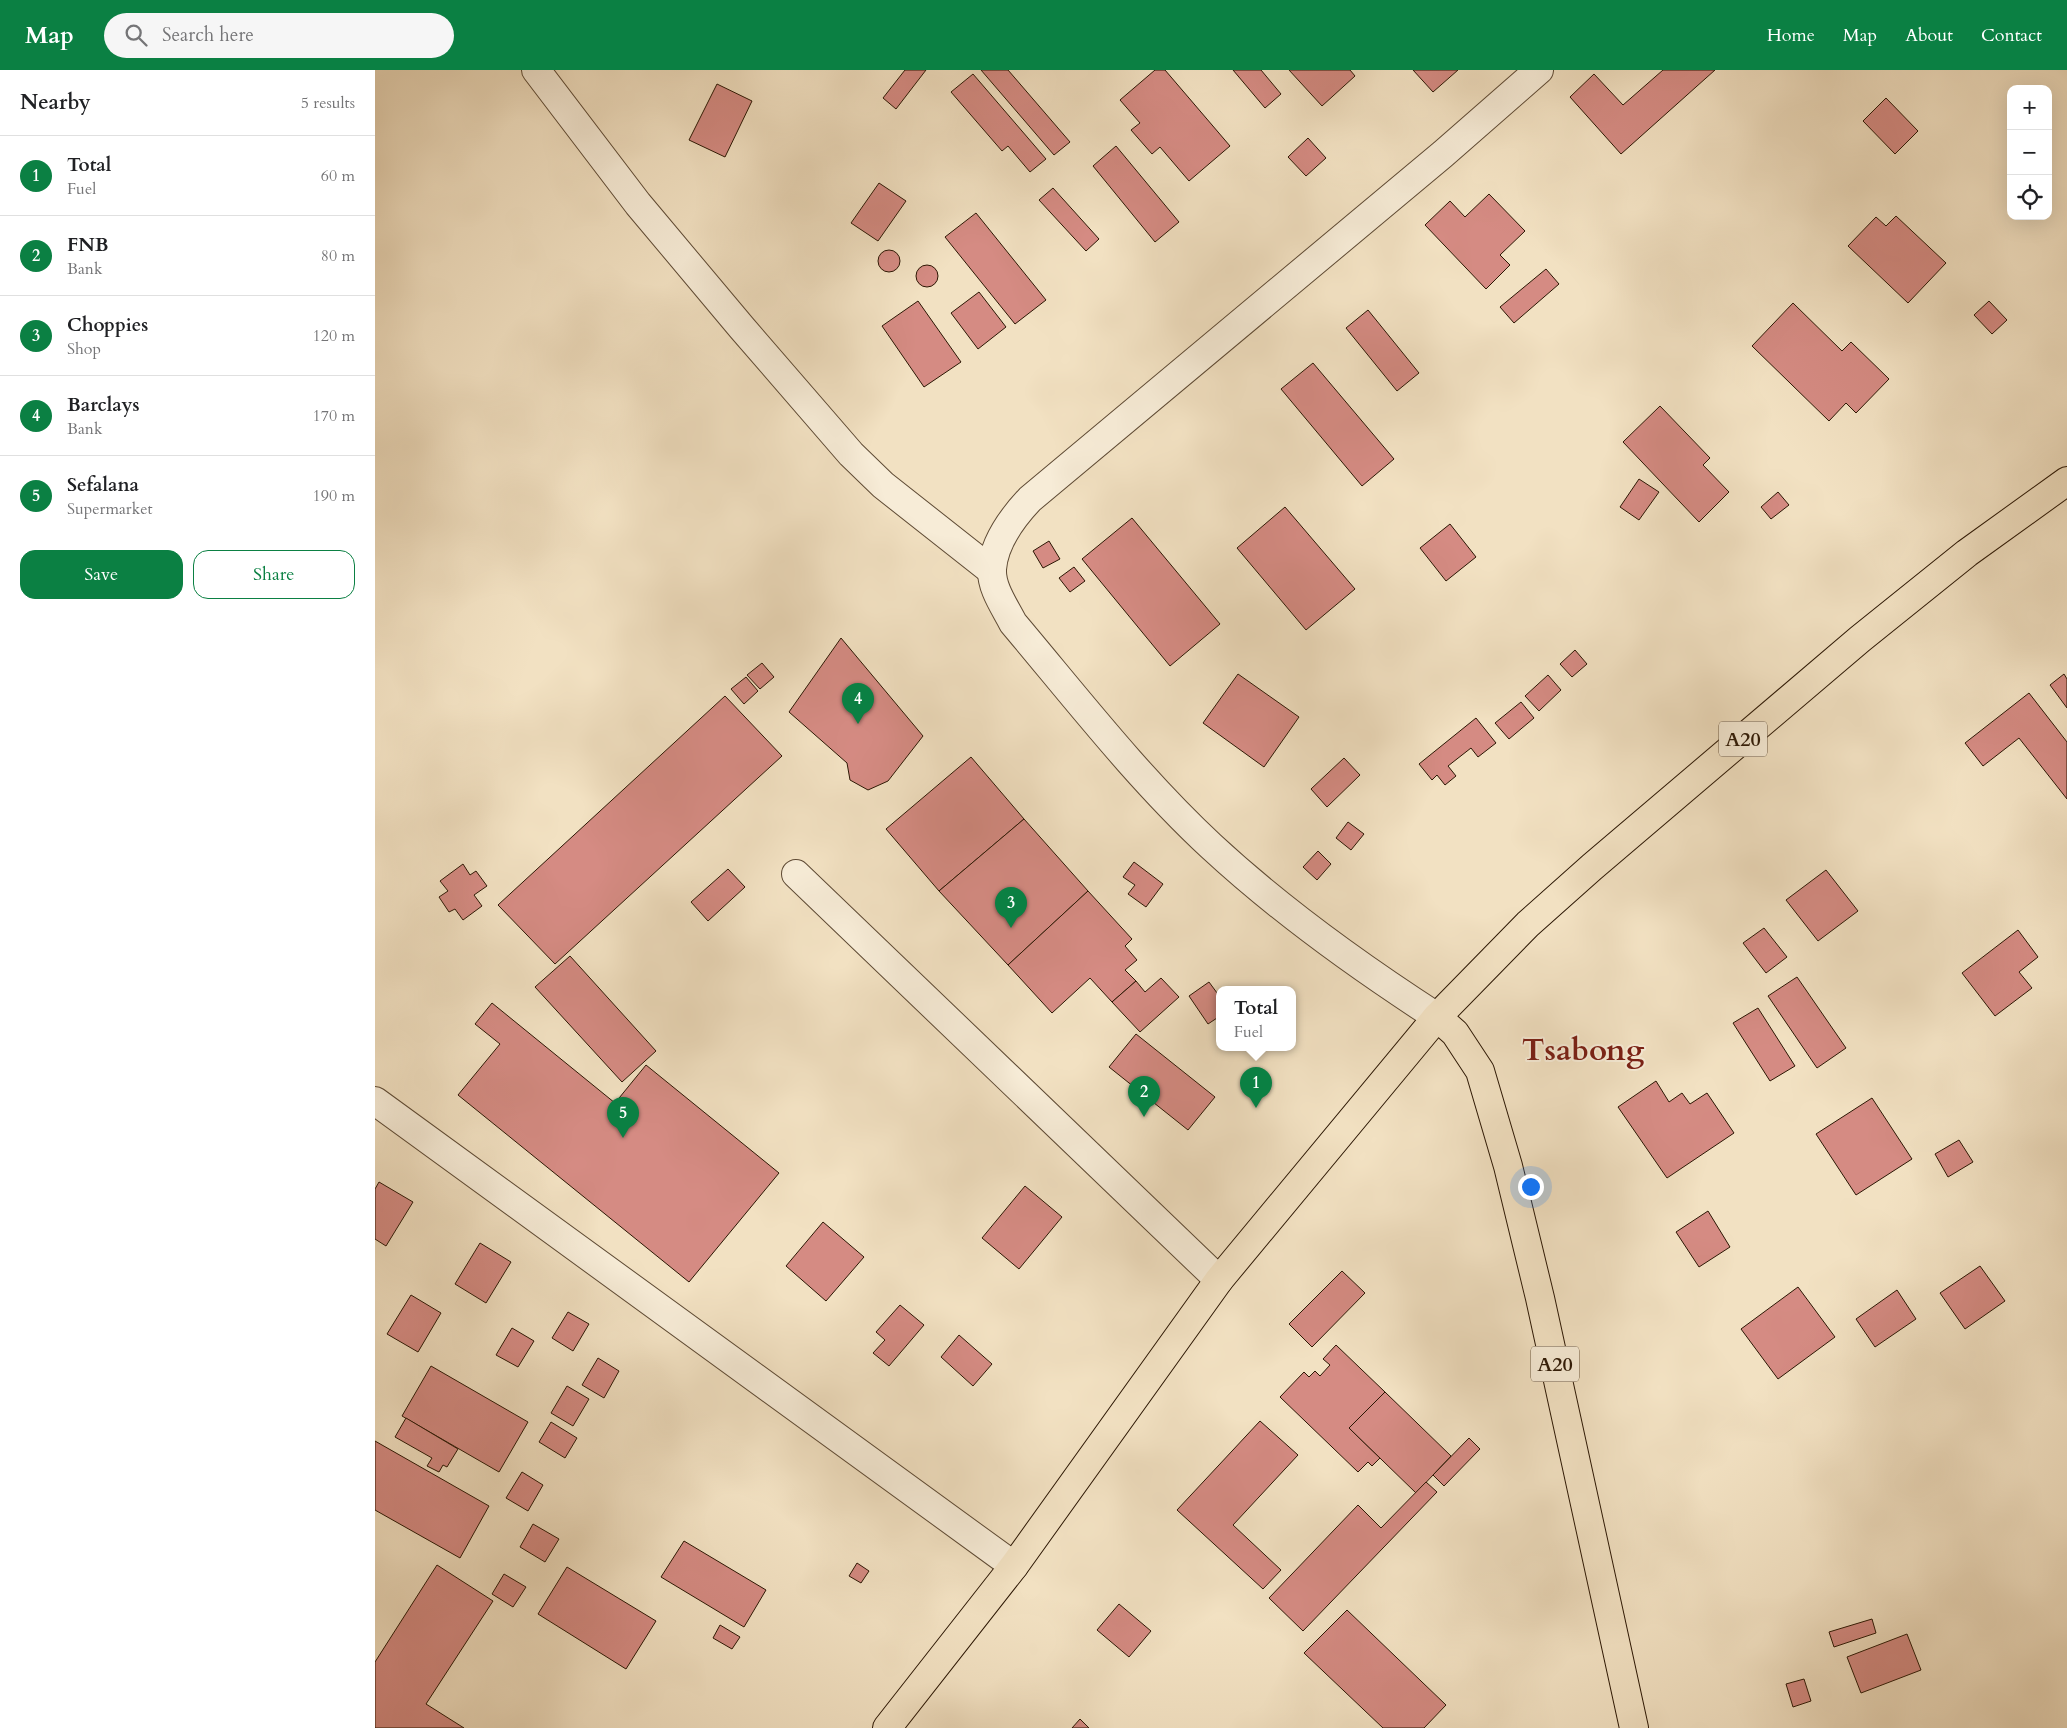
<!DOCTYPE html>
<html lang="en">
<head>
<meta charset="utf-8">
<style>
  body { margin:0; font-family:Cardo,serif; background:#f6f6f6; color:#202124 }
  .controls { position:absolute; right:15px; top:15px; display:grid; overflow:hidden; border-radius:10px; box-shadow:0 5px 20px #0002 }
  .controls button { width:45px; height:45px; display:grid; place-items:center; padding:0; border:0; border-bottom:1px solid #e0e0e0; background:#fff; color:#202124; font:25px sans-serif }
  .you { position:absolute; left:1155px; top:1116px; width:18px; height:18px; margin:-12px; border:4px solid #fff; border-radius:50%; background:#1a73e8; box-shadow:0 0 0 8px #1a73e833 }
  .badge { display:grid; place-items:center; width:32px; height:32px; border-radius:50%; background:#0b8043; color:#fff; font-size:16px; font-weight:700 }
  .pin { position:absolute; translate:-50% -41px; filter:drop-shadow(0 1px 2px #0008) }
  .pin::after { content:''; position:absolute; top:26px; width:18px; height:15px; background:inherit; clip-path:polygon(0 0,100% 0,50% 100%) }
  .popup { position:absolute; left:841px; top:916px; width:80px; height:65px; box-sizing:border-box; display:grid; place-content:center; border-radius:10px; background:#fff; filter:drop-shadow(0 1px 4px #0005); font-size:16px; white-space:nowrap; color:#757577 }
  .popup b { font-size:19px; color:#202124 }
  .popup::after { content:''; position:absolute; left:50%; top:100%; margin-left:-10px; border:10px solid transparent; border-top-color:#fff }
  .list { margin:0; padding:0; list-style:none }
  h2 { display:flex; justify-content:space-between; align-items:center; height:65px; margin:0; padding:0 20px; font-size:21px }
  h2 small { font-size:16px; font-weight:400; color:#757577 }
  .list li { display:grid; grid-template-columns:32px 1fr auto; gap:15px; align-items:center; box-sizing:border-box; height:80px; padding:0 20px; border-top:1px solid #e0e0e0 }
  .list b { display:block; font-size:19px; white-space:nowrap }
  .list p { margin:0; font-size:16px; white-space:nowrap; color:#757577 }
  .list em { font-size:16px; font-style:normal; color:#757577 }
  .actions { display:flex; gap:10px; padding:15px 20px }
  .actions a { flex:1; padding:11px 0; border:1px solid #0b8043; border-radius:15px; text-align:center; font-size:18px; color:#0b8043 }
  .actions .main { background:#0b8043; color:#fff }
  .icon { flex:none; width:28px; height:28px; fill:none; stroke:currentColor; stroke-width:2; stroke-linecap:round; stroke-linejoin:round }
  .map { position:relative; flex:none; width:1692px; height:1658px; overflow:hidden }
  header { display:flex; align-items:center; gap:30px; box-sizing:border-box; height:70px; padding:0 25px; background:#0b8043; color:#fff }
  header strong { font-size:24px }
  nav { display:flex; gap:28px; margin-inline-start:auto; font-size:18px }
  .search { width:350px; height:45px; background:#f6f6f6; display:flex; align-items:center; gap:12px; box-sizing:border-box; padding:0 18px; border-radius:28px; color:#757577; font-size:19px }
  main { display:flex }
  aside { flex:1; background:#fff }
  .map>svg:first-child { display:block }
  .building { fill:#d58b83; stroke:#2c1704 }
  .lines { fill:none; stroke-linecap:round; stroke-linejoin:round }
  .minor-casing { stroke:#5e4a34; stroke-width:30 }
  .major-casing { stroke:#2c1704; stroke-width:30 }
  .minor { stroke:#f7ecd7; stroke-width:28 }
  .major { stroke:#f2e1c2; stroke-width:28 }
  .labels { text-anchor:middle; stroke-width:4; stroke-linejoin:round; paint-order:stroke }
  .shield { fill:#f7ecd7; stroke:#695743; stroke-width:1 }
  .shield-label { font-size:20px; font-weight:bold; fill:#2c1704 }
  .town-label { font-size:31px; font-weight:bold; fill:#7a1f14; stroke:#f7ecd7 }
</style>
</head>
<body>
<header>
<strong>Map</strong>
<div class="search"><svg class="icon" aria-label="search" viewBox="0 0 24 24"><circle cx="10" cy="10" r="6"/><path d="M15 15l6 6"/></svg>Search here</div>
<nav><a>Home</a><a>Map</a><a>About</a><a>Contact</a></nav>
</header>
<main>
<aside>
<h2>Nearby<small>5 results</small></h2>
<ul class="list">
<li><span class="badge">1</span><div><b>Total</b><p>Fuel</p></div><em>60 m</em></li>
<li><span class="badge">2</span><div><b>FNB</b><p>Bank</p></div><em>80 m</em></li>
<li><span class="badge">3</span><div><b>Choppies</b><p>Shop</p></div><em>120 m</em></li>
<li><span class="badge">4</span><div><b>Barclays</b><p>Bank</p></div><em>170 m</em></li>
<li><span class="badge">5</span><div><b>Sefalana</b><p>Supermarket</p></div><em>190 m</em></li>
</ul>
<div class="actions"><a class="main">Save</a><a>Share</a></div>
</aside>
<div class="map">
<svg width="1692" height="1658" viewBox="0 0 1692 1658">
  <rect width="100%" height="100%" fill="#f2e1c2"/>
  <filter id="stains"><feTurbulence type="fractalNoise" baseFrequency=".004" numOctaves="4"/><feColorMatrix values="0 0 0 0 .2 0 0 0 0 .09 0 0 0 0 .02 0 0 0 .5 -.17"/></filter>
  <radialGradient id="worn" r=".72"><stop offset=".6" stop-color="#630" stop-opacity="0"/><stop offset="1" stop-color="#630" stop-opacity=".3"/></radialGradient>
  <g class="building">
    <polygon points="530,0 551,0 521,39 508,28"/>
    <polygon points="606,0 633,0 695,72 679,85"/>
    <polygon points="780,0 790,0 855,76 814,111 785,77 777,84 756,60 765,53 745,30"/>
    <polygon points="858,0 886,0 906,24 890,38"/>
    <polygon points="914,0 975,0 980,6 947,36"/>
    <polygon points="1038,0 1083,0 1058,22"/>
    <polygon points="1288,0 1340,0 1246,84 1195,27 1219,4 1248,35"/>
    <polygon points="598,4 671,89 655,102 633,76 627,81 576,22"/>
    <polygon points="342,14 377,31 350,87 314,70"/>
    <polygon points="1511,28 1543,61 1520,84 1488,51"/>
    <polygon points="933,68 951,88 931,106 913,87"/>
    <polygon points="741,76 804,152 780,172 718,96"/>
    <polygon points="504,113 531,131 503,171 476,153"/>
    <polygon points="678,118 724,169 711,181 664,130"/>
    <polygon points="1114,124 1150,161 1125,185 1135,195 1111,219 1050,155 1075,131 1090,147"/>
    <polygon points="601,143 671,230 640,254 570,167"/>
    <polygon points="1521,146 1571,193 1533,233 1473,176 1501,147 1511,156"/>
    <circle cx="514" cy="191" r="11"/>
    <circle cx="552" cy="206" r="11"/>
    <polygon points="1171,199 1184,214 1139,253 1125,237"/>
    <polygon points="604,222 631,257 603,279 576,243"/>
    <polygon points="543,231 586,292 549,317 507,256"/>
    <polygon points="1614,231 1632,250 1617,264 1599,245"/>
    <polygon points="1418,233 1467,281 1476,272 1514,309 1481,343 1471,333 1454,351 1377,276"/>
    <polygon points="993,240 1044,303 1022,321 971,258"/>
    <polygon points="938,293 1019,389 987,416 906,319"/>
    <polygon points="1285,336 1335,388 1328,395 1354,422 1324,452 1248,372"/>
    <polygon points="1264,409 1284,422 1264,450 1245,437"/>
    <polygon points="1403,422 1414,435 1396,449 1386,437"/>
    <polygon points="910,437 980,519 931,560 862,478"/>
    <polygon points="757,448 845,554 795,596 707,489"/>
    <polygon points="1075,454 1101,487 1071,511 1045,478"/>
    <polygon points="674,471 685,489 668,498 658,481"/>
    <polygon points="699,497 710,511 695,522 684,508"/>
    <polygon points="466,568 548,666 513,711 493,720 475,710 472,693 414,642"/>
    <polygon points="1200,580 1212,594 1197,607 1185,594"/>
    <polygon points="387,593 399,607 385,619 372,605"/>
    <polygon points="863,604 924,647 889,697 828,653"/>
    <polygon points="1689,604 1692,609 1692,638 1675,615"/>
    <polygon points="1173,605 1186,620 1164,641 1150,626"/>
    <polygon points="371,607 383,621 369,634 356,619"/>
    <polygon points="1654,623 1692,672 1692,729 1644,668 1608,696 1590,673"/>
    <polygon points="350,626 407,686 180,894 123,835"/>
    <polygon points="1146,632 1159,648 1134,669 1120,653"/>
    <polygon points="1101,648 1121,673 1103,687 1096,678 1073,696 1081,706 1070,715 1062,705 1057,710 1044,694"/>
    <polygon points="596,687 649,749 564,821 511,759"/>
    <polygon points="969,688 985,705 952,737 936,719"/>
    <polygon points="649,749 713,821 633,895 564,821"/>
    <polygon points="973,752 989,764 976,780 961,768"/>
    <polygon points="943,781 956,794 942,810 928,797"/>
    <polygon points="759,792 788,814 771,837 753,824 760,815 748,807"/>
    <polygon points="88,794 95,805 101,801 112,816 99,825 107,836 88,850 80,839 74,842 64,827 73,821 65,811"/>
    <polygon points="353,799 370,817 333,851 316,832"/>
    <polygon points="1451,800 1483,841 1443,871 1411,830"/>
    <polygon points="713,821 757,869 750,876 762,890 750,900 761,911 737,932 715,908 677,943 633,895"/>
    <polygon points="1389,858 1412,887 1391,903 1368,873"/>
    <polygon points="1643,860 1663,887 1644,902 1657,918 1620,946 1587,903"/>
    <polygon points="195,886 281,981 247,1012 160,917"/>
    <polygon points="1422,907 1471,978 1442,998 1393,926"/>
    <polygon points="786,908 804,927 765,962 737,932 761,911 770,922"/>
    <polygon points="834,912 845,927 845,946 833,954 814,926"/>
    <polygon points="117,933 240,1033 271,995 404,1103 314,1212 83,1025 125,974 100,954"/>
    <polygon points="1383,938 1420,996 1395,1011 1358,953"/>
    <polygon points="761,964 840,1027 813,1060 734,997"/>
    <polygon points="1281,1011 1294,1032 1307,1023 1315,1034 1332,1023 1359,1063 1292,1108 1243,1037"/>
    <polygon points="1497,1028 1537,1089 1481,1125 1441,1064"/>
    <polygon points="1584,1070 1598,1092 1573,1107 1560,1084"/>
    <polygon points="4,1112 38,1132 11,1176 0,1169 0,1119"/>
    <polygon points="650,1116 687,1147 644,1199 607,1168"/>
    <polygon points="1333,1141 1355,1177 1324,1197 1301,1162"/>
    <polygon points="448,1152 489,1187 451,1231 411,1196"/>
    <polygon points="105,1173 136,1192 111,1233 80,1214"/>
    <polygon points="1605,1196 1630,1231 1590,1259 1565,1223"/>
    <polygon points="967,1201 990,1223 937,1277 914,1254"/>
    <polygon points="1423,1217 1460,1267 1403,1309 1366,1259"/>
    <polygon points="1522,1220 1541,1249 1500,1277 1481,1249"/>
    <polygon points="36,1225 66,1243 43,1282 12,1264"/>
    <polygon points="525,1235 549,1255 514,1296 498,1283 510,1270 501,1262"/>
    <polygon points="193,1242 214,1254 198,1281 177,1268"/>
    <polygon points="137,1258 159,1271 143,1297 121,1285"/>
    <polygon points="584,1265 617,1294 598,1316 566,1287"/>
    <polygon points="961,1275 1010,1322 974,1358 1005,1388 997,1396 993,1392 983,1402 905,1327 929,1302 934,1307 940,1301 945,1306 955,1295 948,1289"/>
    <polygon points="223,1288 244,1301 229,1328 207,1315"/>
    <polygon points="56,1296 153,1352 124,1402 27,1346"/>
    <polygon points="192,1316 214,1329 198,1356 176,1343"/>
    <polygon points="1010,1322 1076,1386 1041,1423 974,1358"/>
    <polygon points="31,1348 83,1379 72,1397 68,1395 64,1402 52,1396 57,1388 20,1367"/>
    <polygon points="885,1351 923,1385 858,1455 906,1500 888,1519 802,1440"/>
    <polygon points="176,1352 202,1368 190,1388 164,1372"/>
    <polygon points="1094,1368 1105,1379 1069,1416 1058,1405"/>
    <polygon points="0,1371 114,1436 85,1488 0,1440"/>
    <polygon points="147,1402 168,1415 153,1441 131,1428"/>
    <polygon points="1051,1412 1062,1422 928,1561 894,1528 983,1435 1006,1458"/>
    <polygon points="158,1454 184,1469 170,1492 145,1477"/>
    <polygon points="309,1471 391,1520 369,1557 286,1507"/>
    <polygon points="482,1493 494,1501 486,1513 474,1506"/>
    <polygon points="62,1495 118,1531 51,1634 89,1658 0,1658 0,1592"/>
    <polygon points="192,1497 281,1551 251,1599 163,1544"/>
    <polygon points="129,1504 151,1517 138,1537 117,1524"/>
    <polygon points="744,1534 776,1561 754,1587 722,1560"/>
    <polygon points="972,1540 1071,1635 1049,1658 1008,1658 929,1583"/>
    <polygon points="1497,1549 1501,1563 1459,1577 1454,1562"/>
    <polygon points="345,1555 365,1567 357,1579 338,1568"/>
    <polygon points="1532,1564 1546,1600 1486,1623 1472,1587"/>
    <polygon points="1429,1609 1436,1631 1418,1637 1411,1614"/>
    <polygon points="705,1649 714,1658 697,1658"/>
  </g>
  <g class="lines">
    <defs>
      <g id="minor">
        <polyline points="161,0 263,134 367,258 476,384 508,415 617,501"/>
        <polyline points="421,804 844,1210"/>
        <path d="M 1062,947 C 983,896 905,840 836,776 C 763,708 702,629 638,553 C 630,537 616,518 617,499 C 619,473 638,447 655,429 L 1068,84 L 1164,0"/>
        <polyline points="0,1031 639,1496"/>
      </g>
      <g id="major">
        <polyline points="1062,947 1080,963 1105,1001 1133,1096 1165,1228 1259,1658"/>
        <polyline points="512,1658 639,1496 844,1210 1062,947 1153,854 1217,797 1485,569 1592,483 1692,411"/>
      </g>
    </defs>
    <use href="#minor" class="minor-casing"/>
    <use href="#major" class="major-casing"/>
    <use href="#minor" class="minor"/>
    <use href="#major" class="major"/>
  </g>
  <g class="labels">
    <g class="shield">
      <rect x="1344" y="651.5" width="48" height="35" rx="4"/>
      <rect x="1156" y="1276.5" width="48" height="35" rx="4"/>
    </g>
    <g class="shield-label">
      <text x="1368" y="676">A20</text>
      <text x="1180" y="1301">A20</text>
    </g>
    <g class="town-label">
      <text x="1208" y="990">Tsabong</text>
    </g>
  </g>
  <rect width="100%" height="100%" filter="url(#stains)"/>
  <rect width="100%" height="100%" fill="url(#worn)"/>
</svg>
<div class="controls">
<button>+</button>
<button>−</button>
<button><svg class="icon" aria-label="locate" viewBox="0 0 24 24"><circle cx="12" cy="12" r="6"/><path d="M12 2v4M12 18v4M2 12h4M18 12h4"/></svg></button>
</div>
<div class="you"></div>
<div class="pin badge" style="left:881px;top:1038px">1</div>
<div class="popup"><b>Total</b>Fuel</div>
<div class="pin badge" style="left:769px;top:1047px">2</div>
<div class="pin badge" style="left:636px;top:858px">3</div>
<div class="pin badge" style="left:483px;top:654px">4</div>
<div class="pin badge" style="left:248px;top:1068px">5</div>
</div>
</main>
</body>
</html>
